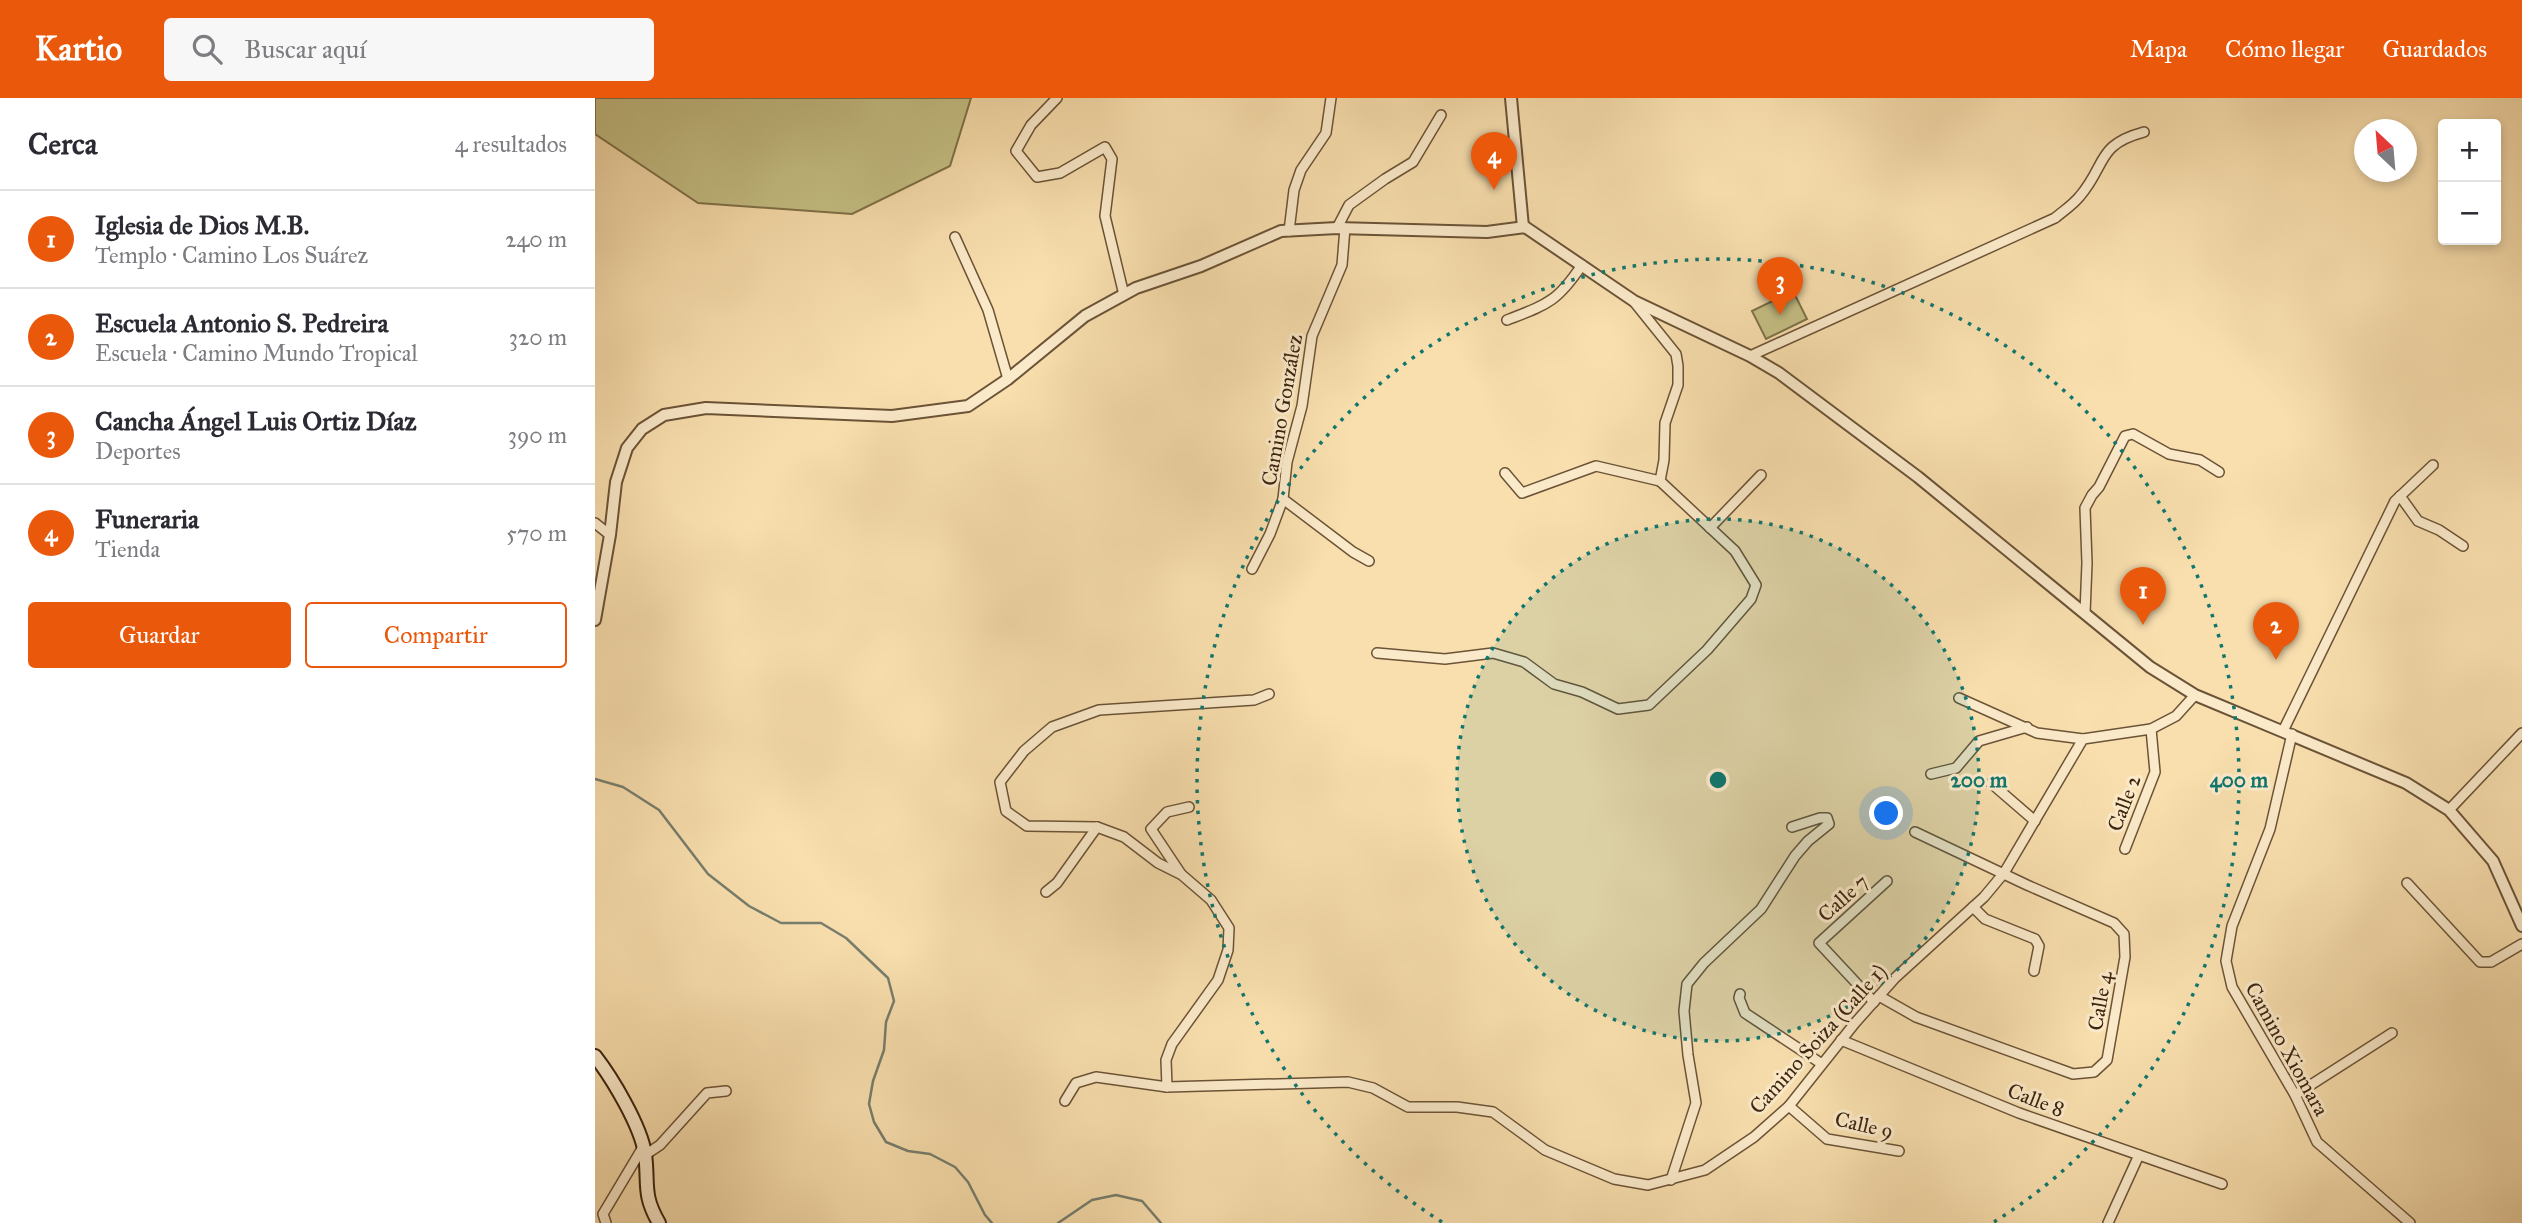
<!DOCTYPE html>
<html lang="es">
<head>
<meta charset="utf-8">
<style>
  body { margin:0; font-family:"IM FELL Great Primer",serif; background:#f7f7f7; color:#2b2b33 }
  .controls { position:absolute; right:21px; top:21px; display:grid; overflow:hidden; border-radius:7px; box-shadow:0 4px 10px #0003 }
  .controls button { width:63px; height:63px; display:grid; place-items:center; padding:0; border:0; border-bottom:2px solid #e1e1e2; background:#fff; color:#2b2b33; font:35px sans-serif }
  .compass { position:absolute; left:1759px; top:21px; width:63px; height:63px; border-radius:50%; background:#fff; box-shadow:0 4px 10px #0003; rotate:334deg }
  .you { position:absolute; left:1292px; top:716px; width:24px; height:24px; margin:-18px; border:5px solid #fff; border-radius:50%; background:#1a73e8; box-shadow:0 0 0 10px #1a73e833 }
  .badge { display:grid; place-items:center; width:46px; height:46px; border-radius:50%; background:#ea580c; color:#fff; font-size:23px; font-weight:700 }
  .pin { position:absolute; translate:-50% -58px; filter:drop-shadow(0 2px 4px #0008) }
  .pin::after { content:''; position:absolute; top:37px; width:24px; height:21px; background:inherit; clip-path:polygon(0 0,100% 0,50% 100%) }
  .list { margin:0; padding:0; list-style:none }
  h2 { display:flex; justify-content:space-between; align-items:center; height:91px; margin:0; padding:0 28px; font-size:30px }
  h2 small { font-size:23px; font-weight:400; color:#7c7c81 }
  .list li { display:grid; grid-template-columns:46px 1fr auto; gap:21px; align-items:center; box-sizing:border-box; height:98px; padding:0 28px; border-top:2px solid #e1e1e2 }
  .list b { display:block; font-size:26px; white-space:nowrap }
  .list p { margin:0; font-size:23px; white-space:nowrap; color:#7c7c81 }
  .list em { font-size:23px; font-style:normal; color:#7c7c81 }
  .actions { display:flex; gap:14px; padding:21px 28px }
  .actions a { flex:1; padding:16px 0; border:2px solid #ea580c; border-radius:7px; text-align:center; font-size:24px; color:#ea580c }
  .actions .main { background:#ea580c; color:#fff }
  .icon { flex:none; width:38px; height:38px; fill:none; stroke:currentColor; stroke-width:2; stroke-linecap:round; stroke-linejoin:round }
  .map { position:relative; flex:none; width:1927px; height:1125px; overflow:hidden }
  header { display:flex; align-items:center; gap:42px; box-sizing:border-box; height:98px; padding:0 35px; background:#ea580c; color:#fff }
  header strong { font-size:33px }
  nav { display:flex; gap:38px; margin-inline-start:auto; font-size:24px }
  .search { width:490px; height:63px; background:#f7f7f7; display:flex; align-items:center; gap:18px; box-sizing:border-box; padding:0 24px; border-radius:7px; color:#7c7c81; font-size:26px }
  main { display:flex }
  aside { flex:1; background:#fff }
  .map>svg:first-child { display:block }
  .green { fill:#c5c085; stroke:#80724a; stroke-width:2 }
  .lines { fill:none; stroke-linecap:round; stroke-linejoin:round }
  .stream { stroke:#777f6f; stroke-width:2.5 }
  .minor-casing { stroke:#6b5337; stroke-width:12 }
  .tertiary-casing { stroke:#6b5337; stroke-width:14 }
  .secondary-casing { stroke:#3c240f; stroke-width:16 }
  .minor { stroke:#fbeaca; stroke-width:9 }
  .tertiary { stroke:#fbeaca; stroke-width:10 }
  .secondary { stroke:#fbeaca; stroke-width:12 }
  .ring { fill:none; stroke:#0f766e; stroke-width:3.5; stroke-dasharray:3.5 7 }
  .labels { text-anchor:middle; stroke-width:6; stroke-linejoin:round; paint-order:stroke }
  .street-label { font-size:21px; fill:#3c240f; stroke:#fbeaca }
  .centre { fill:#0f766e; stroke:#fbeaca; stroke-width:3.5 }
  .ring-label { font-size:21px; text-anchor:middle; font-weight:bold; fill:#0f766e; stroke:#fbeaca; stroke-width:6; stroke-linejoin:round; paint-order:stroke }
</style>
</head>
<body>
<header>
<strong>Kartio</strong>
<div class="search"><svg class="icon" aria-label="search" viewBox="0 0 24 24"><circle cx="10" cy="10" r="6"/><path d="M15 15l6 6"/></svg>Buscar aquí</div>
<nav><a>Mapa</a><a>Cómo llegar</a><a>Guardados</a></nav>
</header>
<main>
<aside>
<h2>Cerca<small>4 resultados</small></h2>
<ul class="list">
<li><span class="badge">1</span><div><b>Iglesia de Dios M.B.</b><p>Templo · Camino Los Suárez</p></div><em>240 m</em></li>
<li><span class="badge">2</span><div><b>Escuela Antonio S. Pedreira</b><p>Escuela · Camino Mundo Tropical</p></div><em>320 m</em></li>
<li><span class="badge">3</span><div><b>Cancha Ángel Luis Ortiz Díaz</b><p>Deportes</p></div><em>390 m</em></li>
<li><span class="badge">4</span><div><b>Funeraria</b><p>Tienda</p></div><em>570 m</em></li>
</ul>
<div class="actions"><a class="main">Guardar</a><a>Compartir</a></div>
</aside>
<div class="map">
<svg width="1927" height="1125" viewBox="0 0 1927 1125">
  <rect width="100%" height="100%" fill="#f9dfae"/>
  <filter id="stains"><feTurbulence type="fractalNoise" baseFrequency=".00286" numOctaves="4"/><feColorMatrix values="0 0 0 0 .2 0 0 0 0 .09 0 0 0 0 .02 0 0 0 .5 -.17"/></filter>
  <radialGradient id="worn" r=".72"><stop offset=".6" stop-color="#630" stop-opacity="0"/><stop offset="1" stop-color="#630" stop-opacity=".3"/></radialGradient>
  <g class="green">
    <polygon points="0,0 376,0 355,68 257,116 103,105 0,36"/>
    <polygon points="1198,193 1212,221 1171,241 1157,213"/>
  </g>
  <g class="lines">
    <g class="stream">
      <polyline points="0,681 28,689 64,712 113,776 154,808 186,825 226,825 251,840 293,880 299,903 291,924 289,952 278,983 274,1006 279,1024 291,1044 313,1053 335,1056 360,1069 373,1084 390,1117 397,1125"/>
      <polyline points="463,1125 497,1102 521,1097 547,1103 566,1125"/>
    </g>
    <defs>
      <g id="minor">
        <polyline points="462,0 436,27 421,53 442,79 465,75 510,49 517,61 510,118 529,197"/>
        <polyline points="742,130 754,107 790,81 818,64 846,17"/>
        <polyline points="750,130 747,167 717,238 707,308 692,364 688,401 758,454 774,463"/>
        <polyline points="694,133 699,92 706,72 731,35 736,0"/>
        <polyline points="360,139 393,212 413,281"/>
        <path d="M 912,222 C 953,206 962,204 987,167"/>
        <path d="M 1155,258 L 1460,120 C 1468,113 1478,107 1485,98 C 1512,66 1501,47 1549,34"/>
        <polyline points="910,375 927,395 1001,368 1065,383"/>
        <polyline points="1805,398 1823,423 1844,432 1868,448"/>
        <polyline points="0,425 15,437"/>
        <polyline points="1115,430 1166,377"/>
        <polyline points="657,471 675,436 688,401"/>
        <polyline points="1490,515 1492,465 1490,410 1497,397 1504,389 1530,338 1538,336 1574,356 1605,362 1624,374"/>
        <polyline points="782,555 850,561 898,555 929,564 959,586 987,594 1023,611 1054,607 1112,552 1156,501 1161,487 1140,453 1065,383 1069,362 1070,325 1083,287 1083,268 1081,256 1040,205"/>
        <polyline points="1364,600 1442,635 1488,641"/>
        <polyline points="1688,633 1800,403 1838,367"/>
        <polyline points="1697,636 1675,731 1637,828 1631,863 1637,889 1700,997 1722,1044 1815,1125"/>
        <polyline points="1336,676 1361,670 1384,643 1432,629"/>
        <polyline points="1396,685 1440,723"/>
        <polyline points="1854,712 1927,635"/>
        <polyline points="1530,751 1560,674 1556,631"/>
        <polyline points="586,776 556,731 572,714 594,709"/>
        <polyline points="1812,785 1885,864 1896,864 1927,846"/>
        <polyline points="451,794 462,785 502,729"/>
        <polyline points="1378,809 1390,821 1440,841 1444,848 1439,873"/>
        <polyline points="1145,896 1144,900 1150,915 1227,966"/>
        <polyline points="1284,898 1321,919 1478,976 1499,974 1512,962 1530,859 1529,836 1519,825 1432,787 1320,734"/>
        <polyline points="1279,904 1224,845 1292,783"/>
        <polyline points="1246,942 1424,1015 1627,1086"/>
        <polyline points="572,989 571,962 577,946 623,882 633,852 634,830 616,802 587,777 563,765 529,739 502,729 432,728 411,713 405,684 429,653 457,629 504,612 659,602 674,596"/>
        <polyline points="1700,997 1797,935"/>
        <polyline points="470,1003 481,985 501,979 572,989 753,984 778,990 813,1009 862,1009 898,1014 950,1052 1019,1081 1053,1087 1110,1072 1159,1039 1194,1008 1260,925 1300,880 1389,799 1409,775 1488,641 1556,631 1581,618 1600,597"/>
        <polyline points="1194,1008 1232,1041 1304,1053"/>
        <polyline points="50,1057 65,1047 112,995 131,993"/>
        <polyline points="1076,1082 1101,1005 1093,957 1089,913 1092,886 1109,865 1166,811 1200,758 1213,743 1234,726 1232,720 1225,720 1197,729"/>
        <polyline points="11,1125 8,1116 48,1049"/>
        <polyline points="1513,1125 1544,1057"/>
      </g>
      <g id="tertiary">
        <polyline points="916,0 928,129"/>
        <polyline points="0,522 15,437 21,384 32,350 47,331 69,317 111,310 297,318 373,308 413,281 490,218 541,190 606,168 686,133 742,130 892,134 930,129 1039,203 1155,258 1184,275 1323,379 1555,569 1600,597 1811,685 1854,712 1898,763 1927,828"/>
      </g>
      <path id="secondary" d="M 0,958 C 17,980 46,1028 50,1056 C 54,1086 47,1096 64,1125"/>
    </defs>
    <use href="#minor" class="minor-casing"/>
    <use href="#tertiary" class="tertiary-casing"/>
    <use href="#secondary" class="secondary-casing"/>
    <use href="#minor" class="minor"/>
    <use href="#tertiary" class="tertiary"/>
    <use href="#secondary" class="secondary"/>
  </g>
  <circle cx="1123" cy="682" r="261" fill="#0f766e" fill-opacity=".12"/>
  <g class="ring">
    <circle cx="1123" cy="682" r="261"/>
    <path d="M847 1124A521 521 0 1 1 1399 1124"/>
  </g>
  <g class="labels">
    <g class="street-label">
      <text transform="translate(687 312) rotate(-80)" y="7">Camino González</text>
      <text transform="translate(1529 705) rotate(-69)" y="7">Calle 2</text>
      <text transform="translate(1248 800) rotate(-42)" y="7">Calle 7</text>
      <text transform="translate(1505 903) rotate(-80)" y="7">Calle 4</text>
      <text transform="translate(1223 941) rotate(-48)" y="7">Camino Soiza (Calle 1)</text>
      <text transform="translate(1692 951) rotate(61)" y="7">Camino Xiomara</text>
      <text transform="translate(1441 1002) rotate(21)" y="7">Calle 8</text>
      <text transform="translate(1269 1027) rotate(13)" y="7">Calle 9</text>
    </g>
  </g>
  <circle cx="1123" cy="682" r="10" class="centre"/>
  <g class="ring-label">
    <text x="1384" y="689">200 m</text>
    <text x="1644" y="689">400 m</text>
  </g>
  <rect width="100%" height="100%" filter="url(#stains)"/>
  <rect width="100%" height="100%" fill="url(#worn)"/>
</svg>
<div class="controls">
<button>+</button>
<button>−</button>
</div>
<svg class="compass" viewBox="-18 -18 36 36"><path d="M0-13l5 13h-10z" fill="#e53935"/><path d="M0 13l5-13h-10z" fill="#7c7c81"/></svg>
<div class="you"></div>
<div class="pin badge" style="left:1548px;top:527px">1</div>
<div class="pin badge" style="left:1681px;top:562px">2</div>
<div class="pin badge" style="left:1185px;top:217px">3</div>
<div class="pin badge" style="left:899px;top:92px">4</div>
</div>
</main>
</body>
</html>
